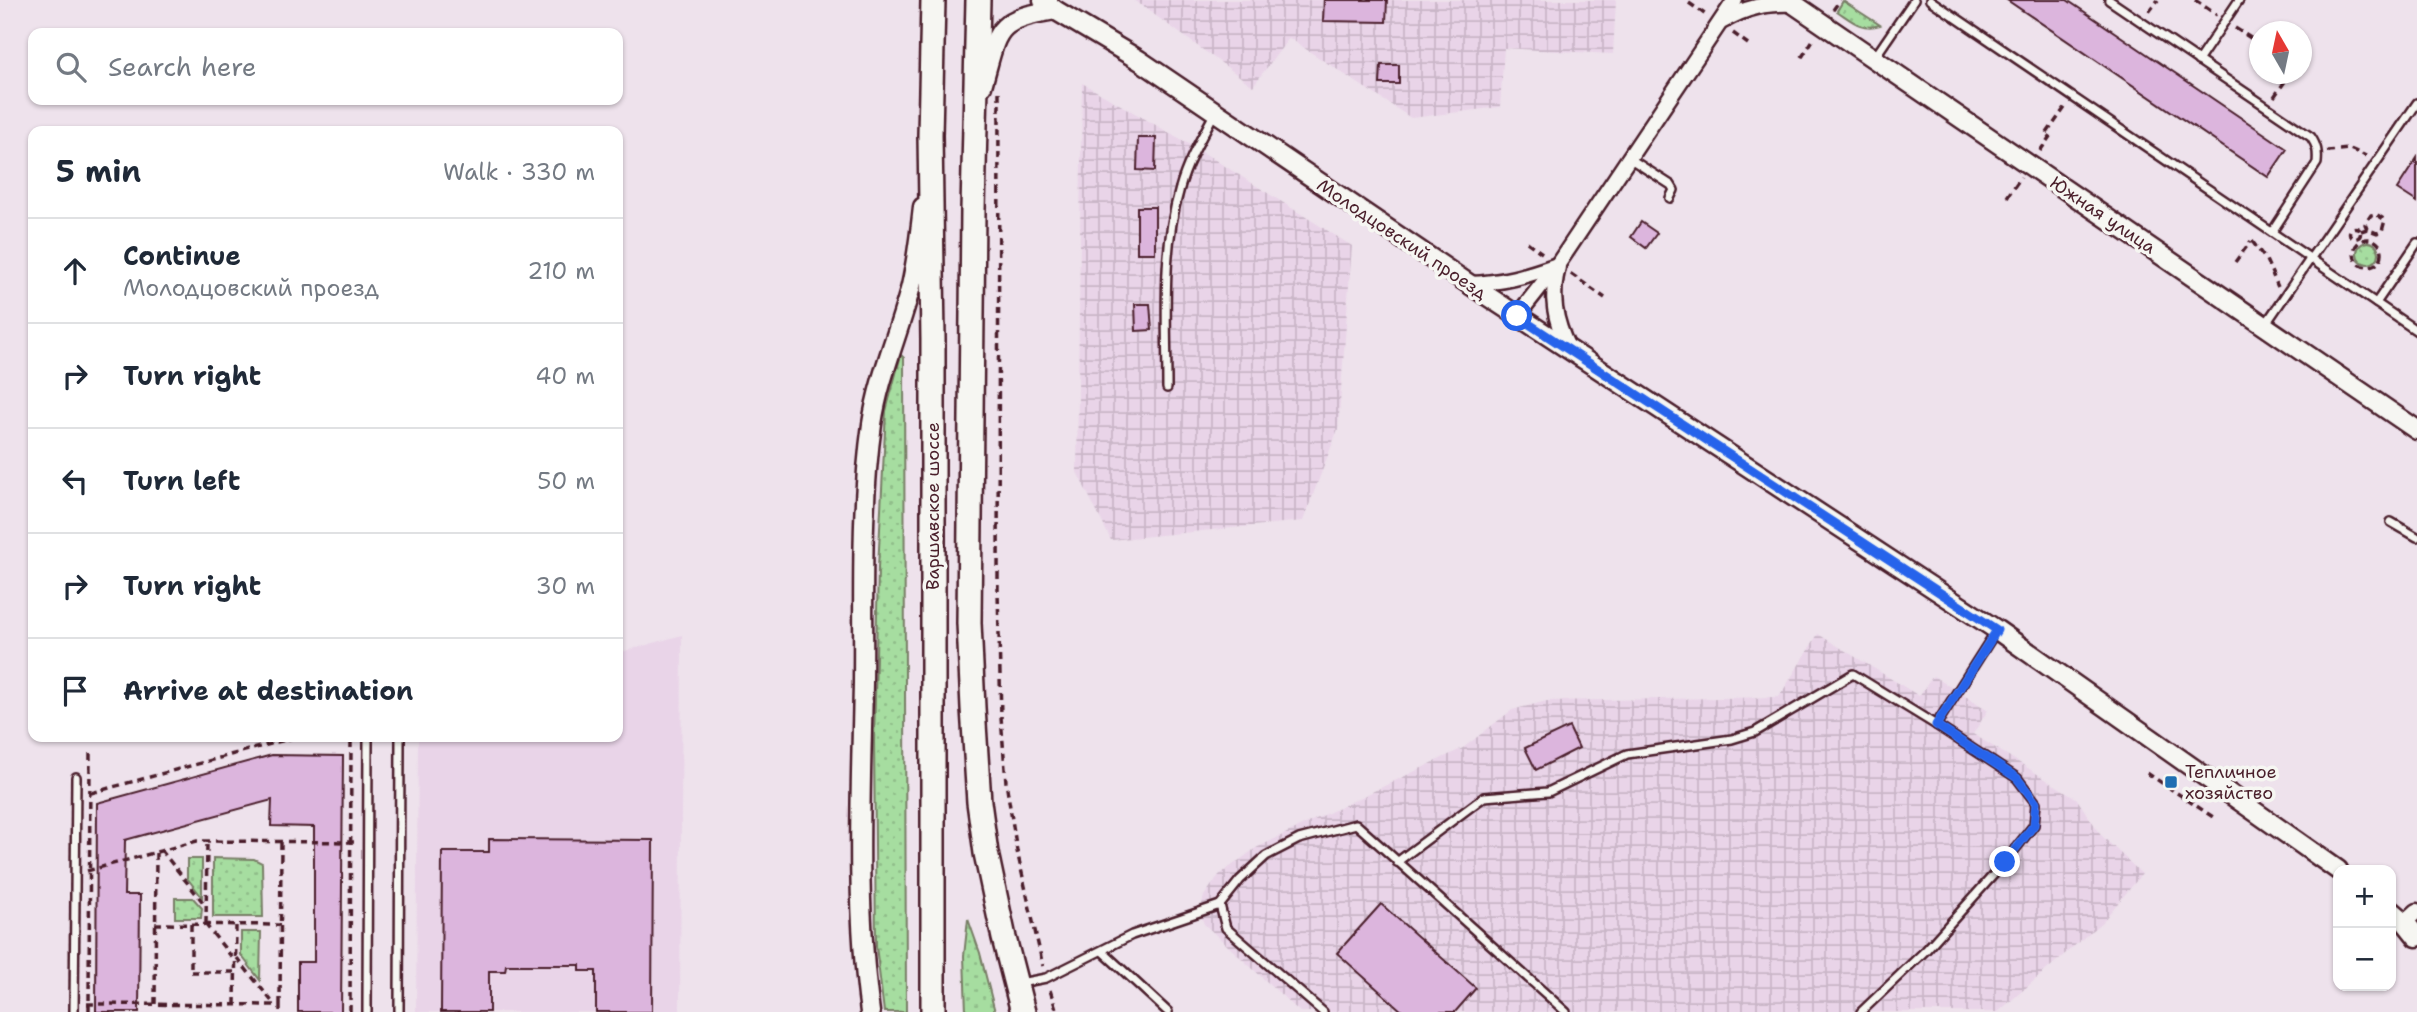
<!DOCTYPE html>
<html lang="en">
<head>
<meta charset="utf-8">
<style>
  body { margin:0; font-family:"Shantell Sans",sans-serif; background:#f2f2f3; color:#1f2937 }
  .controls { position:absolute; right:21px; bottom:21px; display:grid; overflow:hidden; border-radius:14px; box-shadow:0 2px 5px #0004 }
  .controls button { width:63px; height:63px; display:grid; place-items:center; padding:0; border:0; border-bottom:2px solid #e0e1e3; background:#fff; color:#1f2937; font:35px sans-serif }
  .compass { position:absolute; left:2249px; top:21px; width:63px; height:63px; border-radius:50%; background:#fff; box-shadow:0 2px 5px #0004; rotate:351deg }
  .stop { position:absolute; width:21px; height:21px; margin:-16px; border:5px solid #2563eb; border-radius:50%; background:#fff }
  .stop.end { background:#2563eb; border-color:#fff; box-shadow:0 2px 7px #0008 }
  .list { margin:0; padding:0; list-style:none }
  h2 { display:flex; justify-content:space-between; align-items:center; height:91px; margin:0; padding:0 28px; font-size:30px }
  h2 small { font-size:23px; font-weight:400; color:#747a83 }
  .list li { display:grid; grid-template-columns:46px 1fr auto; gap:21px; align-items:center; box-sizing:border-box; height:105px; padding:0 28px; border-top:2px solid #e0e1e3 }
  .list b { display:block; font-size:26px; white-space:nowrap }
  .list p { margin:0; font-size:23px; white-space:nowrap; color:#747a83 }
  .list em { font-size:23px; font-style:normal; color:#747a83 }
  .icon { flex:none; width:38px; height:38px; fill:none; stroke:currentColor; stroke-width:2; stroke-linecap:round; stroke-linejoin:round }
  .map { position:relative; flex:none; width:2417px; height:1012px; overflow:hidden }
  .search { position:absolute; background:#fff; box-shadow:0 2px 5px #0004; left:28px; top:28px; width:595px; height:77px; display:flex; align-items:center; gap:18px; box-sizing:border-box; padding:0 24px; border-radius:14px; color:#747a83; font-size:26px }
  .panel { position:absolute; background:#fff; box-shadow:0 2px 5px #0004; left:28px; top:126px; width:595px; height:616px; border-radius:14px }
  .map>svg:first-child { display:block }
  .built { fill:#e9d4e8 }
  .industrial { fill:url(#industrial-grid) }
  .grass { fill:url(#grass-dots); stroke:#787e66; stroke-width:2 }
  .building { fill:#dcb5dd; stroke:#4a1f2b; stroke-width:2 }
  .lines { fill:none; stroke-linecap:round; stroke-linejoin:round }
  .service-casing { stroke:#4a1f2b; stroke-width:12 }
  .minor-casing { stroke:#4a1f2b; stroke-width:19 }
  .tertiary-casing { stroke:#4a1f2b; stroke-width:23 }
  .primary-casing { stroke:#4a1f2b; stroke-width:28 }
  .path { stroke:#4a1f2b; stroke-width:3.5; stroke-dasharray:7 5; stroke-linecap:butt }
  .service { stroke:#f6f6f2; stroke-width:7 }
  .minor { stroke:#f6f6f2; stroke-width:14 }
  .tertiary { stroke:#f6f6f2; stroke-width:18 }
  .primary { stroke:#f6f6f2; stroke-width:23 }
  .route { stroke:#2563eb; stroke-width:9 }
  .poi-dot { fill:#1f6fb2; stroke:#f6f6f2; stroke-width:2.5 }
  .labels { text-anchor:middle; stroke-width:7; stroke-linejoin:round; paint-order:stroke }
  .street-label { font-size:18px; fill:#4a1f2b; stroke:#f6f6f2 }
  .poi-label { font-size:18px; fill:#4a1f2b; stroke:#f6f6f2; text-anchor:start }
</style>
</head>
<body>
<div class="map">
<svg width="2417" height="1012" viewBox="0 0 2417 1012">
  <defs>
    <pattern id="industrial-grid" width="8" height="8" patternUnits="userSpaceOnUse" patternTransform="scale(1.75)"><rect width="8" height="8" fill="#e9d4e8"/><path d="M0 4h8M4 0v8" fill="none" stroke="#c9b6c7"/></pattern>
    <pattern id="grass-dots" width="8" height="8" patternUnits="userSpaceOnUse" patternTransform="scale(1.75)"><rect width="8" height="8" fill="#a6dda0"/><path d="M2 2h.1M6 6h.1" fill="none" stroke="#90bd8a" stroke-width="1.8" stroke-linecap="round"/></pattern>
  </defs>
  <rect width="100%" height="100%" fill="#eee2ec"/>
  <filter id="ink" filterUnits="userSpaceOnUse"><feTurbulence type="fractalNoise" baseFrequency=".0143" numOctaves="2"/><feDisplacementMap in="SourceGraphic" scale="14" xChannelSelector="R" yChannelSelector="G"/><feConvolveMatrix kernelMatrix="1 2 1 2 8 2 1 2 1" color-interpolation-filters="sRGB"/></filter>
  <g filter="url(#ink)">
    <polygon class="built" points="682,635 680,1012 416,1012 418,737 618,737 618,653"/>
    <g class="industrial">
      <polygon points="1134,0 1616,0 1613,54 1504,48 1500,107 1411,118 1289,38 1253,86"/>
      <polygon points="1082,83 1196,148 1352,246 1338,429 1303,521 1111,540 1077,472"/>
      <polygon points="1818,634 1919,696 1933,676 1988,710 1973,734 2076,798 2102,836 2142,874 2103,921 1998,1012 1300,1012 1204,924 1200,913 1204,896 1219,875 1256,848 1463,748 1512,710 1547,701 1779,697"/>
    </g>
    <g class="grass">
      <path d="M 1843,1 L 1880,25 C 1862,31 1852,21 1837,11 Z"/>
      <circle cx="2368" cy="253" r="11"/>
      <polygon points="901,355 904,358 906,1012 884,1012 876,946 874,742 878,568 886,411"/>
      <polygon points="213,858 254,859 262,863 263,917 213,917"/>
      <polygon points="187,859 202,859 202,897 187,878"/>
      <polygon points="175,898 193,898 202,908 201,918 175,918"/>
      <polygon points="968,919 980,953 995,1012 966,1012 964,956"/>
      <polygon points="241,932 261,932 260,980 241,955"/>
    </g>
    <g class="building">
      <polygon points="1324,0 1387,0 1386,22 1323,21"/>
      <polygon points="2007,0 2067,0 2287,149 2268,177"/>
      <polygon points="1381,65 1399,65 1399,84 1380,84"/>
      <polygon points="1138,138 1156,138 1155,171 1137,170"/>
      <polygon points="2417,158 2417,202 2397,189"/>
      <rect x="1137" y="207" width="18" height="46"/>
      <polygon points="1641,222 1657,233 1646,248 1631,237"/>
      <polygon points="1135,304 1150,304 1152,330 1136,331"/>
      <polygon points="1569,727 1579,748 1536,770 1525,748"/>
      <polygon points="272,755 343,756 341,1012 298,1012 298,962 314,962 314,827 271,826 272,800 125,840 124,895 140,895 139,1012 96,1012 97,803"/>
      <polygon points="489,839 653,840 652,1012 596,1012 596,971 580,971 580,965 506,965 505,971 489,971 489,1012 441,1012 442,852 489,852"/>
      <polygon points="1381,904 1476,988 1455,1012 1403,1012 1337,953"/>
    </g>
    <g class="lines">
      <defs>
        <g id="service">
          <polyline points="1930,0 2417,331"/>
          <path d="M 2109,0 L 2311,137 C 2317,146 2318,152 2317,163 L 2272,232"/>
          <polyline points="1875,57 1914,0"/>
          <polyline points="2198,61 2239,0"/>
          <polyline points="1629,158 1671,185 1674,190 1670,198"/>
          <polyline points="2376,303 2417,243"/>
          <polyline points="2265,325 2417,103"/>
          <path d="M 1167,388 C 1167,321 1161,252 1180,188 C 1187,162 1202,137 1214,114"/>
          <polyline points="2391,522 2417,537"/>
          <polyline points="1936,725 1996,631"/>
          <polyline points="1397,862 1484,797 1548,792 1627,754 1732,739 1755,732 1853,674 1936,725 2017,778 2036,803 2034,825 2005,862 1926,950 1861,1012"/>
          <polyline points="1220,905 1226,928 1323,1012"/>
          <polyline points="1102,951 1168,1012"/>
          <polyline points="1020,983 1046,978 1132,935 1220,905 1240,880 1266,856 1299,839 1356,824 1566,1012"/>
          <polyline points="74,1012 76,777"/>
          <polyline points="367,1012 368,737"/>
          <polyline points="399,1012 400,737"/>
        </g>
        <g id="minor">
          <path d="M 1723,21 C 1746,7 1767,3 1793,4"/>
          <path d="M 1558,267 C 1550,297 1555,321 1568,348"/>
          <path d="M 1469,284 C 1502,283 1526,276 1557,265"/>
          <polyline points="1517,316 1558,264 1735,0"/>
          <polyline points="2405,922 2417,911"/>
        </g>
        <g id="tertiary">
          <polyline points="1043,0 1055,10 1139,60 1469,284 1997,630 2338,870"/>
          <polyline points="1788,0 2417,430"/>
          <path d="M 982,86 C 998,30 993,20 1055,10"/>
          <polyline points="2391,910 2405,922 2417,937"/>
          <path d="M 870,1012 C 855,904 861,792 863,683 C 864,597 860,509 872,424 C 879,376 899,333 911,286 C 917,260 920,234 923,207"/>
        </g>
        <g id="primary">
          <polyline points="933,0 930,135 933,339 933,1012"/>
          <polyline points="978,0 973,210 969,623 973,708 979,802 986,853 1004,938 1023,1012"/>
        </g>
      </defs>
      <use href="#service" class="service-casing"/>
      <use href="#minor" class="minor-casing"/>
      <use href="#tertiary" class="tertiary-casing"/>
      <use href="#primary" class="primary-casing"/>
      <g class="path">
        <polyline points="2195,0 2217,15"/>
        <polyline points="1689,3 1706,15"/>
        <polyline points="1833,10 1840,0"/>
        <polyline points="2149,12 2158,0"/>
        <polyline points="2235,28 2260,44"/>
        <polyline points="1733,33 1748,44"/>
        <polyline points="1802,57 1815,37"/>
        <polyline points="999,92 998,591 1001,717 1006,782 1017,851 1043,966"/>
        <polyline points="2274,97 2290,74"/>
        <polyline points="2047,133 2066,106"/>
        <polyline points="2040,151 2051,135"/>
        <polyline points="2327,151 2350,149 2366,156"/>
        <polyline points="2007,197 2021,177"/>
        <circle cx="2355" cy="233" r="5.5"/>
        <polyline points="2361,231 2367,229 2377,233 2382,231 2385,220 2376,214 2371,215 2365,224 2367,229"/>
        <circle cx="2368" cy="253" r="14"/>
        <polyline points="2252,241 2266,260 2278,287"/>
        <polyline points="1527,242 1542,253"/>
        <polyline points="2235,262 2251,241"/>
        <polyline points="1571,274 1605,298"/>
        <polyline points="2147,773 2216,819"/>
        <polyline points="91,793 296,737"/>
        <polyline points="161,850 206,906"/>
        <polyline points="87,871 197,841 355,842"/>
        <polyline points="155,924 280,925"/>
        <polyline points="191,924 191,972 236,972"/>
        <polyline points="205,924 235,961"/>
        <polyline points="206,924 207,841"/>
        <polyline points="237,958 274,1004"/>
        <polyline points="1050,990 1057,1012"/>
        <polyline points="87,1004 280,1005 280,1012"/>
        <polyline points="155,1004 156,852"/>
        <polyline points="235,1005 236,925"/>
        <polyline points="280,1005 281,841"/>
        <polyline points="89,1012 90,749"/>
        <polyline points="350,1012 351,737"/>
      </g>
      <use href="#service" class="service"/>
      <use href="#minor" class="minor"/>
      <use href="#tertiary" class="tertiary"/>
      <use href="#primary" class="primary"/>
    </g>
  </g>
  <g class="lines" filter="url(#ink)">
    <polyline class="route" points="1517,316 1997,630 1936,725 2017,778 2036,803 2034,825 2005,862"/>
  </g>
  <rect class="poi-dot" x="2164" y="775" width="14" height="14" rx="3.5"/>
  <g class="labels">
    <g class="street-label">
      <text transform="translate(2103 215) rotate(34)" y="6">Южная улица</text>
      <text transform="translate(1402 239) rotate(34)" y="6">Молодцовский проезд</text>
      <text transform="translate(933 506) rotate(-90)" y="6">Варшавское шоссе</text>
    </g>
    <g class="poi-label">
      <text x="2185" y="778">Тепличное<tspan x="2185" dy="21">хозяйство</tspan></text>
    </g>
  </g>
</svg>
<div class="controls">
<button>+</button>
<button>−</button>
</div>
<svg class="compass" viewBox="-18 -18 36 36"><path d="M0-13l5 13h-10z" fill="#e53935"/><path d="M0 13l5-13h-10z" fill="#747a83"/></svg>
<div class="stop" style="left:1517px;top:316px"></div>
<div class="stop end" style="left:2005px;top:862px"></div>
<div class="search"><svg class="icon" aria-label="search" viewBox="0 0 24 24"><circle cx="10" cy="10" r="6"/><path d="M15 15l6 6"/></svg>Search here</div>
<section class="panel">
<h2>5 min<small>Walk · 330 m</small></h2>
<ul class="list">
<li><svg class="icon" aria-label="ahead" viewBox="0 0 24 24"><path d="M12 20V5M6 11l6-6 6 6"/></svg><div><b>Continue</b><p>Молодцовский проезд</p></div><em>210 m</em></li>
<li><svg class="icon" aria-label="right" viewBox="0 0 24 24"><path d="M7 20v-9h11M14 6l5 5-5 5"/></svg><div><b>Turn right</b></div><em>40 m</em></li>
<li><svg class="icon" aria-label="left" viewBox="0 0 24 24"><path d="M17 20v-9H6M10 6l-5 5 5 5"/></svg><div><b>Turn left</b></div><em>50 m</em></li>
<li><svg class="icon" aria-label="right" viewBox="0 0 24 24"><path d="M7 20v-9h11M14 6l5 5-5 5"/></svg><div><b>Turn right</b></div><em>30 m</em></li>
<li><svg class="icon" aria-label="arrive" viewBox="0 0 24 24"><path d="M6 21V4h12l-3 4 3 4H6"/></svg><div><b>Arrive at destination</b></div></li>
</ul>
</section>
</div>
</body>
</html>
